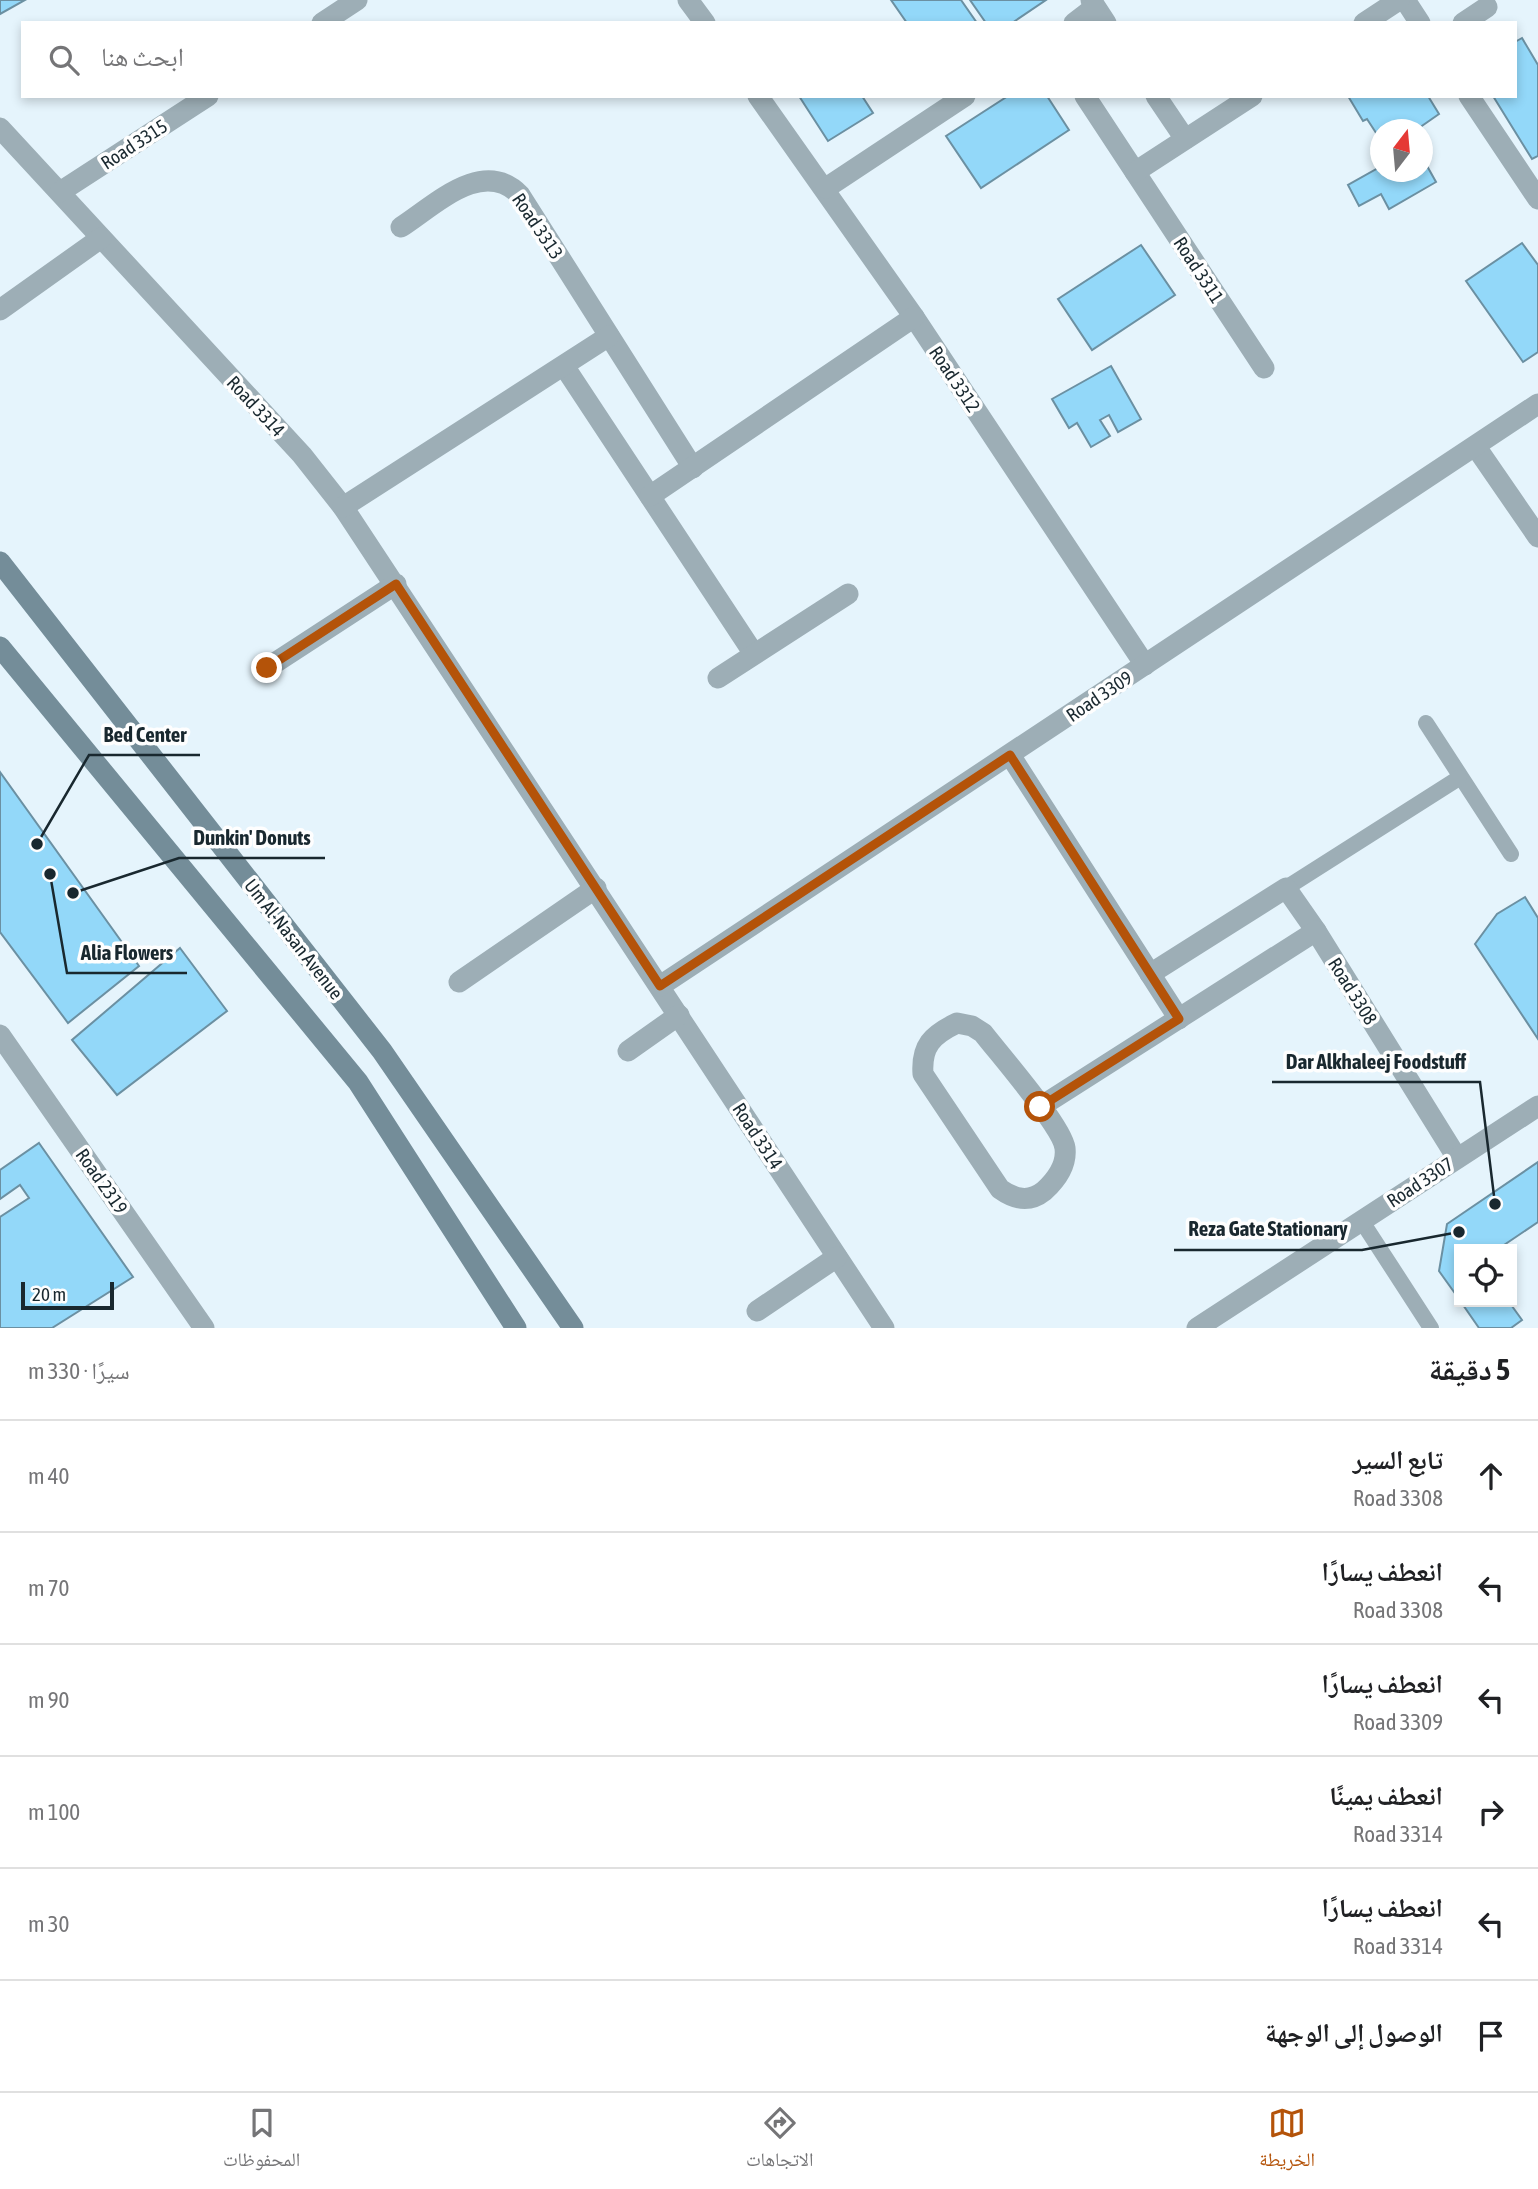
<!DOCTYPE html>
<html lang="ar">
<head>
<meta charset="utf-8">
<style>
  body { margin:0; font-family:"Asap Condensed","Noto Naskh Arabic",sans-serif; background:#f2f2f2; color:#202124; direction:rtl }
  .controls { position:absolute; right:21px; bottom:21px; display:grid; overflow:hidden; border-radius:0px; box-shadow:0 4px 10px #0003 }
  .controls button { width:63px; height:63px; display:grid; place-items:center; padding:0; border:0; border-bottom:2px solid #e0e0e0; background:#fff; color:#202124; font:35px sans-serif }
  .compass { position:absolute; left:1370px; top:119px; width:63px; height:63px; border-radius:50%; background:#fff; box-shadow:0 4px 10px #0003; rotate:16deg }
  .scale { position:absolute; left:21px; bottom:18px; width:93px; box-sizing:border-box; padding-left:7px; border:4px solid #19282f; border-top:0; font-size:19px; line-height:24px; white-space:nowrap; color:#19282f; -webkit-text-stroke:5px #fefefe; paint-order:stroke }
  .stop { position:absolute; width:21px; height:21px; margin:-16px; border:5px solid #b45309; border-radius:50%; background:#fff }
  .stop.end { background:#b45309; border-color:#fff; box-shadow:0 2px 7px #0008 }
  .list { margin:0; padding:0; list-style:none }
  h2 { display:flex; justify-content:space-between; align-items:center; height:91px; margin:0; padding:0 28px; font-size:30px }
  h2 small { font-size:23px; font-weight:400; color:#757577 }
  .list li { display:grid; grid-template-columns:46px 1fr auto; gap:21px; align-items:center; box-sizing:border-box; height:112px; padding:0 28px; border-top:2px solid #e0e0e0 }
  .list b { display:block; font-size:26px; white-space:nowrap }
  .list p { margin:0; font-size:23px; white-space:nowrap; color:#757577 }
  .list em { font-size:23px; font-style:normal; color:#757577 }
  .icon { flex:none; width:38px; height:38px; fill:none; stroke:currentColor; stroke-width:2; stroke-linecap:round; stroke-linejoin:round }
  .map { position:relative; flex:none; width:1538px; height:1328px; overflow:hidden; direction:ltr }
  .search { position:absolute; background:#fff; box-shadow:0 4px 10px #0003; left:21px; right:21px; top:21px; height:77px; display:flex; align-items:center; gap:18px; box-sizing:border-box; padding:0 24px; border-radius:0px; color:#757577; font-size:26px }
  .sheet { height:763px; background:#fff }
  nav { display:flex; justify-content:space-around; align-items:center; box-sizing:border-box; height:98px; border-top:2px solid #e0e0e0; background:#fff; font-size:19px; color:#757577 }
  nav a { display:grid; justify-items:center; gap:4px }
  nav .on { color:#b45309 }
  .map>svg:first-child { display:block }
  .building { fill:#93d8f9; stroke:#6b90a2; stroke-width:2 }
  .lines { fill:none; stroke-linecap:round; stroke-linejoin:round }
  .service { stroke:#9daeb6; stroke-width:16 }
  .minor { stroke:#9daeb6; stroke-width:21 }
  .secondary { stroke:#748d99; stroke-width:21 }
  .route { stroke:#b45309; stroke-width:9 }
  .labels { text-anchor:middle; stroke-width:7; stroke-linejoin:round; paint-order:stroke }
  .street-label { font-size:19px; fill:#19282f; stroke:#fefefe }
  .leader { fill:none; stroke:#19282f; stroke-width:2.5 }
  .callout-dot { fill:#19282f; stroke:#fefefe; stroke-width:2.5 }
  .callout-label { font-size:21px; text-anchor:middle; font-weight:bold; fill:#19282f; stroke:#fefefe; stroke-width:7; stroke-linejoin:round; paint-order:stroke }
</style>
</head>
<body>
<div class="map">
<svg width="1538" height="1328" viewBox="0 0 1538 1328">
  <rect width="100%" height="100%" fill="#e5f4fc"/>
  <g class="building">
    <polygon points="0,0 25,0 0,14"/>
    <polygon points="891,0 961,0 977,23 907,23"/>
    <polygon points="970,0 1046,0 1012,23 986,23"/>
    <polygon points="1522,38 1538,65 1538,156 1532,159 1493,96 1515,96 1515,42"/>
    <polygon points="799,96 862,96 873,113 828,141"/>
    <polygon points="1008,96 1047,96 1069,130 981,188 946,136"/>
    <polygon points="1348,96 1428,96 1439,114 1416,130 1410,125 1403,130 1380,130 1380,139 1367,119 1363,121"/>
    <polygon points="1422,157 1436,182 1389,209 1381,194 1359,206 1348,185 1380,167 1380,172 1422,172"/>
    <polygon points="1522,243 1538,265 1538,352 1523,362 1466,281"/>
    <polygon points="1141,245 1175,295 1092,350 1058,299"/>
    <polygon points="1111,366 1141,419 1118,432 1109,415 1100,420 1110,436 1091,447 1077,423 1069,428 1052,399"/>
    <polygon points="0,772 139,966 68,1023 0,932"/>
    <polygon points="1525,897 1538,918 1538,1039 1475,944 1497,914"/>
    <polygon points="180,948 227,1011 117,1095 72,1040"/>
    <polygon points="39,1143 133,1277 52,1328 0,1328 0,1217 29,1198 20,1185 0,1199 0,1170"/>
    <polygon points="1538,1162 1538,1222 1498,1249 1459,1249 1459,1299 1439,1271 1447,1224"/>
    <polygon points="1461,1302 1509,1302 1522,1320 1511,1328 1479,1328"/>
  </g>
  <g class="lines">
    <g class="service">
      <polyline points="1426,723 1511,854"/>
      <polyline points="1286,888 1459,778"/>
      <polyline points="1361,1220 1431,1328"/>
    </g>
    <g class="minor">
      <polyline points="688,0 705,23"/>
      <polyline points="1091,0 1106,23"/>
      <polyline points="1405,0 1420,23"/>
      <polyline points="322,23 357,0"/>
      <polyline points="1074,23 1095,7"/>
      <polyline points="1364,23 1399,0"/>
      <polyline points="1463,23 1487,7"/>
      <polyline points="758,96 914,317 1145,665"/>
      <polyline points="1085,96 1264,368"/>
      <polyline points="1156,96 1185,139"/>
      <polyline points="1469,96 1538,199"/>
      <polyline points="0,128 302,455 343,507 884,1328"/>
      <polyline points="1135,172 1252,96"/>
      <polyline points="826,188 965,96"/>
      <polyline points="60,192 208,96"/>
      <path d="M 401,227 C 435,205 483,157 520,195 L 693,468"/>
      <polyline points="0,310 101,238"/>
      <polyline points="564,366 754,654"/>
      <polyline points="1476,447 1538,537"/>
      <polyline points="650,496 914,317"/>
      <polyline points="343,507 609,336"/>
      <polyline points="267,668 396,584"/>
      <polyline points="718,678 848,594"/>
      <polyline points="1010,755 1179,1019"/>
      <polyline points="1150,974 1286,888 1316,931 1457,1158"/>
      <polyline points="459,982 596,888"/>
      <polyline points="660,986 1538,404"/>
      <path d="M 957,1023 L 972,1026 L 983,1033 C 1000,1055 1062,1126 1065,1148 C 1067,1165 1056,1180 1044,1191 C 1029,1203 1014,1199 1000,1189 L 923,1074 C 921,1046 932,1035 957,1023 Z"/>
      <polyline points="0,1035 204,1328"/>
      <polyline points="628,1051 679,1015"/>
      <polyline points="1040,1107 1316,931"/>
      <polyline points="757,1311 837,1257"/>
      <polyline points="1197,1328 1538,1106"/>
    </g>
    <g class="secondary">
      <polyline points="0,562 382,1051 573,1328"/>
      <polyline points="0,647 358,1082 516,1328"/>
    </g>
  </g>
  <g class="lines">
    <polyline class="route" points="267,668 396,584 660,986 1010,755 1179,1019 1040,1107"/>
  </g>
  <g class="labels">
    <g class="street-label">
      <text transform="translate(134 144) rotate(-33)" y="7">Road 3315</text>
      <text transform="translate(538 226) rotate(56)" y="7">Road 3313</text>
      <text transform="translate(1199 270) rotate(57)" y="7">Road 3311</text>
      <text transform="translate(955 379) rotate(56)" y="7">Road 3312</text>
      <text transform="translate(256 406) rotate(47)" y="7">Road 3314</text>
      <text transform="translate(1099 696) rotate(-34)" y="7">Road 3309</text>
      <text transform="translate(294 939) rotate(52)" y="7">Um Al-Nasan Avenue</text>
      <text transform="translate(1353 991) rotate(58)" y="7">Road 3308</text>
      <text transform="translate(758 1136) rotate(57)" y="7">Road 3314</text>
      <text transform="translate(102 1181) rotate(55)" y="7">Road 2319</text>
      <text transform="translate(1420 1182) rotate(-33)" y="7">Road 3307</text>
    </g>
  </g>
  <path class="leader" d="M37 844L89 755H200M73 893L179 858H325M50 874L67 973H187M1495 1204L1480 1082H1272M1459 1232L1362 1250H1174"/>
  <g class="callout-dot">
    <circle cx="37" cy="844" r="7"/>
    <circle cx="73" cy="893" r="7"/>
    <circle cx="50" cy="874" r="7"/>
    <circle cx="1495" cy="1204" r="7"/>
    <circle cx="1459" cy="1232" r="7"/>
  </g>
  <g class="callout-label">
    <text x="145" y="742">Bed Center</text>
    <text x="252" y="845">Dunkin' Donuts</text>
    <text x="127" y="960">Alia Flowers</text>
    <text x="1376" y="1069">Dar Alkhaleej Foodstuff</text>
    <text x="1268" y="1236">Reza Gate Stationary</text>
  </g>
</svg>
<div class="controls">
<button><svg class="icon" aria-label="locate" viewBox="0 0 24 24"><circle cx="12" cy="12" r="6"/><path d="M12 2v4M12 18v4M2 12h4M18 12h4"/></svg></button>
</div>
<svg class="compass" viewBox="-18 -18 36 36"><path d="M0-13l5 13h-10z" fill="#e53935"/><path d="M0 13l5-13h-10z" fill="#757577"/></svg>
<div class="scale">20 m</div>
<div class="stop" style="left:1040px;top:1107px"></div>
<div class="stop end" style="left:267px;top:668px"></div>
<div class="search"><svg class="icon" aria-label="search" viewBox="0 0 24 24"><circle cx="10" cy="10" r="6"/><path d="M15 15l6 6"/></svg>ابحث هنا</div>
</div>
<section class="sheet">
<h2>5 دقيقة<small>سيرًا · 330 m</small></h2>
<ul class="list">
<li><svg class="icon" aria-label="ahead" viewBox="0 0 24 24"><path d="M12 20V5M6 11l6-6 6 6"/></svg><div><b>تابع السير</b><p>Road 3308</p></div><em>40 m</em></li>
<li><svg class="icon" aria-label="left" viewBox="0 0 24 24"><path d="M17 20v-9H6M10 6l-5 5 5 5"/></svg><div><b>انعطف يسارًا</b><p>Road 3308</p></div><em>70 m</em></li>
<li><svg class="icon" aria-label="left" viewBox="0 0 24 24"><path d="M17 20v-9H6M10 6l-5 5 5 5"/></svg><div><b>انعطف يسارًا</b><p>Road 3309</p></div><em>90 m</em></li>
<li><svg class="icon" aria-label="right" viewBox="0 0 24 24"><path d="M7 20v-9h11M14 6l5 5-5 5"/></svg><div><b>انعطف يمينًا</b><p>Road 3314</p></div><em>100 m</em></li>
<li><svg class="icon" aria-label="left" viewBox="0 0 24 24"><path d="M17 20v-9H6M10 6l-5 5 5 5"/></svg><div><b>انعطف يسارًا</b><p>Road 3314</p></div><em>30 m</em></li>
<li><svg class="icon" aria-label="arrive" viewBox="0 0 24 24"><path d="M6 21V4h12l-3 4 3 4H6"/></svg><div><b>الوصول إلى الوجهة</b></div></li>
</ul>
</section>
<nav>
<a class="on"><svg class="icon" aria-label="map" viewBox="0 0 24 24"><path d="M3 6l6-2 6 2 6-2v14l-6 2-6-2-6 2zM9 4v14M15 6v14"/></svg>الخريطة</a>
<a><svg class="icon" aria-label="directions" viewBox="0 0 24 24"><path d="M12 3l9 9-9 9-9-9zM9 14v-3h6M13 9l2 2-2 2"/></svg>الاتجاهات</a>
<a><svg class="icon" aria-label="saved" viewBox="0 0 24 24"><path d="M7 4h10v16l-5-4-5 4z"/></svg>المحفوظات</a>
</nav>
</body>
</html>
